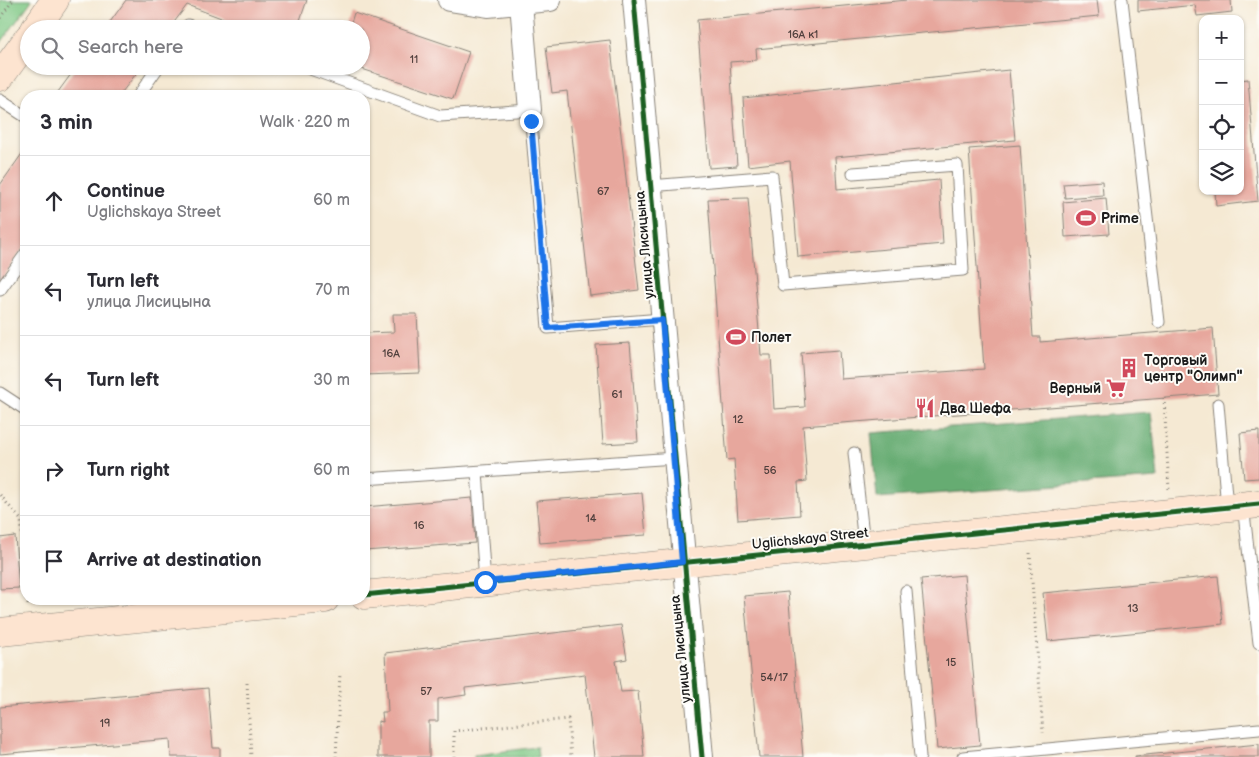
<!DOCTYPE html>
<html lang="en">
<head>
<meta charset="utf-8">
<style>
  body { margin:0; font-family:"Balsamiq Sans",sans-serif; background:#f2f2f3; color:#2b2b33 }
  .controls { position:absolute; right:15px; top:15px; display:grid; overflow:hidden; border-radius:10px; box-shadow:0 1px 4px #0004 }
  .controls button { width:45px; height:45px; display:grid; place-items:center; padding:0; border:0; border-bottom:1px solid #e1e1e2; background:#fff; color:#2b2b33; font:25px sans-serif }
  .stop { position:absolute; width:15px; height:15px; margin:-11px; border:4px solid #1a73e8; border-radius:50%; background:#fff }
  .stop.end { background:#1a73e8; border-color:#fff; box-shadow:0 1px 5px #0008 }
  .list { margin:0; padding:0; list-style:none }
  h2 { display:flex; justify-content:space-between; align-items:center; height:65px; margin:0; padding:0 20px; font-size:21px }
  h2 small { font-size:16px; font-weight:400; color:#7c7c81 }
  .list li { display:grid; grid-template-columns:32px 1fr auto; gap:15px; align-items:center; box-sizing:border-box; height:90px; padding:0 20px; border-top:1px solid #e1e1e2 }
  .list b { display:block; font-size:19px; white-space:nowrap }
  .list p { margin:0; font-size:16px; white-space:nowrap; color:#7c7c81 }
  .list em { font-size:16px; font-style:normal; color:#7c7c81 }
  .icon { flex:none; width:28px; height:28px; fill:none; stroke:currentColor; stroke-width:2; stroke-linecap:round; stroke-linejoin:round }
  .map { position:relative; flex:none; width:1259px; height:757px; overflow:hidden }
  .search { position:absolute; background:#fff; box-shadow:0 1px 4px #0004; left:20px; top:20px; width:350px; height:55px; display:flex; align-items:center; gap:12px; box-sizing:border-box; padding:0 18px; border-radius:28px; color:#7c7c81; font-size:19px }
  .panel { position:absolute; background:#fff; box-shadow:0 1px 4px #0004; left:20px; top:90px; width:350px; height:515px; border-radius:20px }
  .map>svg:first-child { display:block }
  .green { fill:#7ec784; stroke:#4d7250 }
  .forest { fill:#66ac72; stroke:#416447 }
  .building { fill:#e7a79d }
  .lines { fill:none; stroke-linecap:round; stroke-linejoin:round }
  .lane-casing { stroke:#888278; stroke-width:13 }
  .street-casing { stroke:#888278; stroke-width:24 }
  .secondary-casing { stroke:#888278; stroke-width:29 }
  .path { stroke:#888278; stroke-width:3; stroke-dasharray:1 4; stroke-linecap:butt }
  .lane { stroke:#fff; stroke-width:11 }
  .street { stroke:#fff; stroke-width:22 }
  .secondary { stroke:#fde4d0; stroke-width:28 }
  .cycleway-casing { stroke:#fdfcf7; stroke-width:8 }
  .cycleway { stroke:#1b5e20; stroke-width:5 }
  .route { stroke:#1a73e8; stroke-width:6 }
  .labels { text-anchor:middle; stroke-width:4; stroke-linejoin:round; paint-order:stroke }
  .number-label { font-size:11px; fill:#4f3f3c }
  .poi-label { font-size:14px; font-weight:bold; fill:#1c1c1c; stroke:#fdfcf7; text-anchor:start }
  .street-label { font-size:14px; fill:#1c1c1c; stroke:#fdfcf7 }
</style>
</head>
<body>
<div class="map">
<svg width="1259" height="757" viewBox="0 0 1259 757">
  <rect width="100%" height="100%" fill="#fdfcf7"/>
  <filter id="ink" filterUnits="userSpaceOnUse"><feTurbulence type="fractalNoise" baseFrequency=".02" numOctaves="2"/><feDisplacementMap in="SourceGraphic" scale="10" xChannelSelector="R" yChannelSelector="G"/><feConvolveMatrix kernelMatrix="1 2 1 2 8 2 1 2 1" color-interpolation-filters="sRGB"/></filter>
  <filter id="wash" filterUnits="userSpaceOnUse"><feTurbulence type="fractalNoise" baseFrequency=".0096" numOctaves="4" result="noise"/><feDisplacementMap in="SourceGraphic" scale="20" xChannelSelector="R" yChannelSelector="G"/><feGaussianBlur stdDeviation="1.12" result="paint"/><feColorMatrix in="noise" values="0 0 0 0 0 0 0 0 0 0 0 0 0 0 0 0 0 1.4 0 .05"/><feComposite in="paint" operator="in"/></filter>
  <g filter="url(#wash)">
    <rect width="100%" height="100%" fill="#f5e9d3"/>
    <g class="green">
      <polygon points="0,0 32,0 0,44"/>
      <polygon points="537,747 538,757 474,757 474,755"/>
    </g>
    <polygon class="forest" points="1151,412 1158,478 877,498 871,433"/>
    <g id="blocks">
      <g class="building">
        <polygon points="126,0 307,0 297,29 250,29 187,5 169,29 105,29"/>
        <polygon points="907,0 1097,0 1099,16 756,49 757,60 730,62 737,166 709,168 697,20"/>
        <polygon points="1138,0 1231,0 1232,12 1197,16 1195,5 1138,11"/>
        <polygon points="354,13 469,52 453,99 356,67 361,66 361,29 349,29"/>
        <polygon points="610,40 639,290 590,296 567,91 552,93 546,47"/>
        <polygon points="77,66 142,66 119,96 55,96"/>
        <polygon points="1009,70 1015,140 835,157 837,189 939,180 943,244 798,257 790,161 748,166 743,98"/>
        <polygon points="1248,79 1258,201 1216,206 1215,191 1240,191 1240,80"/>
        <polygon points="1020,145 1033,337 1040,337 1040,342 1213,328 1218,394 803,426 807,481 798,482 800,515 738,520 734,459 727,460 708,199 748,198 761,355 771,355 774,409 805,407 801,353 839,350 841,379 984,369 969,149"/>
        <polygon points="26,148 26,244 0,282 0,185"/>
        <polygon points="1102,181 1103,195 1065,198 1063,184"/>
        <polygon points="1106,198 1109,234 1065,237 1063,202"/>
        <polygon points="393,314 417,314 420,373 364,375 364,333 394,332"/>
        <polygon points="630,343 638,442 603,444 596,345"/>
        <polygon points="1259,431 1259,478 1244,479 1240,433"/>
        <polygon points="642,493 646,535 540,543 536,501"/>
        <polygon points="472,498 475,543 364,551 364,507"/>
        <polygon points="15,536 19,588 0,589 0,538"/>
        <polygon points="964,575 980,745 937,749 921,579"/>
        <polygon points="1218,576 1223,624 1048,641 1043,593"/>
        <polygon points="788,592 803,757 759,757 744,596"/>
        <polygon points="621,625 627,659 616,661 621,692 638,691 644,757 594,757 585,674 465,688 466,695 438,699 438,721 429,721 429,757 378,757 378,721 383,722 382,712 388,712 385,653"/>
        <polygon points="208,688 213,748 220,748 220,757 171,757 170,739 0,754 0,707"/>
        <polygon points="1259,744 1259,757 1135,757 1135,756"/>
      </g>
    </g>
  </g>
  <g filter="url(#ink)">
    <use href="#blocks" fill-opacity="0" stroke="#888278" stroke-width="1"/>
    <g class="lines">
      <defs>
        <g id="lane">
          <polyline points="1122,0 1159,322"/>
          <polyline points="186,29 188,25 198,29"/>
          <polyline points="302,66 440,116 530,110 548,328 662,319"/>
          <polyline points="138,96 159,66"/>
          <polyline points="0,100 26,117"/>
          <polyline points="650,186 772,176 783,285 963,270 957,165 853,173"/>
          <polyline points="0,290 26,253"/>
          <polyline points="0,393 26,410"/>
          <polyline points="1218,404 1227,507"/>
          <polyline points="854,453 864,544"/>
          <polyline points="477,472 485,582"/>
          <polyline points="364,479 675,458"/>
          <polyline points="1243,505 1259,643"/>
          <polyline points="906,591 920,757"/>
          <polyline points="963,757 1259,729"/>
        </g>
        <g id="street">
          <polyline points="449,0 488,6 550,0"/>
          <polyline points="634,0 702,757"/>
          <polyline points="521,3 530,110"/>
        </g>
        <g id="secondary">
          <polyline points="35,29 55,0"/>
          <polyline points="0,77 29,37"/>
          <polyline points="364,595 1259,504"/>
          <polyline points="0,632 325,599"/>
        </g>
      </defs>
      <use href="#lane" class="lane-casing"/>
      <use href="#street" class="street-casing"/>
      <use href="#secondary" class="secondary-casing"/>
      <g class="path">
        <polyline points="0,18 13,0"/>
        <polyline points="1164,398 1169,490"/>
        <polyline points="0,495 21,520 26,581"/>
        <polyline points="1030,553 1043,733"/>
        <polyline points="28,599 28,606"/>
        <polyline points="247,683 251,757"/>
        <polyline points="336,757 340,673"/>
        <polyline points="454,757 454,731 568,719 571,757"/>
      </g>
      <use href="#lane" class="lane"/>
      <use href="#street" class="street"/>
      <use href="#secondary" class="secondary"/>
      <defs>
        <g id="cycleway">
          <polyline points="634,0 702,757"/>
          <polyline points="364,595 1259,504"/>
        </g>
      </defs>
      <use href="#cycleway" class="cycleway-casing"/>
      <use href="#cycleway" class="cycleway"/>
    </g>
  </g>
  <g class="lines" filter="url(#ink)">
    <polyline class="route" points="485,582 682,562 662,320 548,328 531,121"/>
  </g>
  <defs>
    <symbol id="stadium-bare" viewBox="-9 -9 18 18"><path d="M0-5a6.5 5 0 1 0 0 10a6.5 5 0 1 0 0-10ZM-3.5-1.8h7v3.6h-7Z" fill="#d1495b" stroke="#fdfcf7" stroke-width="2.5" paint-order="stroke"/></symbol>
    <symbol id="building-bare" viewBox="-9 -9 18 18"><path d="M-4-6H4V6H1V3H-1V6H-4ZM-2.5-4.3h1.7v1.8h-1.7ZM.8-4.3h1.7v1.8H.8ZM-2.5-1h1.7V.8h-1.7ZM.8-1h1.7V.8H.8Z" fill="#d1495b" stroke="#fdfcf7" stroke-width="2.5" paint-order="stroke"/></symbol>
    <symbol id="supermarket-bare" viewBox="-9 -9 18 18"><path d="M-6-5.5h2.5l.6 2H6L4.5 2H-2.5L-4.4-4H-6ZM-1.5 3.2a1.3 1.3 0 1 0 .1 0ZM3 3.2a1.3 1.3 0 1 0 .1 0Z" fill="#d1495b" stroke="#fdfcf7" stroke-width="2.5" paint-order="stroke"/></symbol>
    <symbol id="restaurant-bare" viewBox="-9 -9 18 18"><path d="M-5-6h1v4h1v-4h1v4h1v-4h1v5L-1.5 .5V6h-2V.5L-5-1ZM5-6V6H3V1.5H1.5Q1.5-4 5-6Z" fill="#d1495b" stroke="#fdfcf7" stroke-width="2.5" paint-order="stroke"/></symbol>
  </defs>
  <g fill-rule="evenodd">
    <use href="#stadium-bare" x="1072" y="204" width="28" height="28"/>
    <use href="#stadium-bare" x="722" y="323" width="28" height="28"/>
    <use href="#building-bare" x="1115" y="354" width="28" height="28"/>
    <use href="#supermarket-bare" x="1102" y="374" width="28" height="28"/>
    <use href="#restaurant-bare" x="911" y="394" width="28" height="28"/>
  </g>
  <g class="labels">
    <g class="number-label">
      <text x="803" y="38">16А к1</text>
      <text x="414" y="63">11</text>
      <text x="603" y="195">67</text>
      <text x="391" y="357">16А</text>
      <text x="617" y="398">61</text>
      <text x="738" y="423">12</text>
      <text x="770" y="474">56</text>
      <text x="591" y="522">14</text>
      <text x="419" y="529">16</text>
      <text x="1133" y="612">13</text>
      <text x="951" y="666">15</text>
      <text x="774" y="681">54/17</text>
      <text x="426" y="695">57</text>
      <text x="105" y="727">19</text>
    </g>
    <g class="poi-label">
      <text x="1101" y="223">Prime</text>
      <text x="751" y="342">Полет</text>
      <text x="1144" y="365">Торговый<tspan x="1144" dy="16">центр "Олимп"</tspan></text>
      <text x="1101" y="393" text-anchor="end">Верный</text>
      <text x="940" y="413">Два Шефа</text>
    </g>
    <g class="street-label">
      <text transform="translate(644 245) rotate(-95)" y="5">улица Лисицына</text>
      <text transform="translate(810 538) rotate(-6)" y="5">Uglichskaya Street</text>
      <text transform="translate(680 649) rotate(-96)" y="5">улица Лисицына</text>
    </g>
  </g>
</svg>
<div class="controls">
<button>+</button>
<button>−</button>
<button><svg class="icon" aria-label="locate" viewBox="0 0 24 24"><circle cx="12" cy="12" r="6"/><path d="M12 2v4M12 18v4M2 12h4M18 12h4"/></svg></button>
<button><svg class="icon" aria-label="layers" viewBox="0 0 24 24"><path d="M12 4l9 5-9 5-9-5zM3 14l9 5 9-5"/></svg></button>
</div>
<div class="stop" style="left:485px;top:582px"></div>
<div class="stop end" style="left:531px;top:121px"></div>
<div class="search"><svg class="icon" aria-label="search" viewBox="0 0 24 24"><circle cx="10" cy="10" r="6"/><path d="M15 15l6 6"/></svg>Search here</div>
<section class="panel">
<h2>3 min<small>Walk · 220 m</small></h2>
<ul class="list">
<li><svg class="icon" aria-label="ahead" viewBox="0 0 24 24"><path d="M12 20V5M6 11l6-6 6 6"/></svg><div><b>Continue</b><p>Uglichskaya Street</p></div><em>60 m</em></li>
<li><svg class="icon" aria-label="left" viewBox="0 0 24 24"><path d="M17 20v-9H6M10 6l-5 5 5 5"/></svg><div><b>Turn left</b><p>улица Лисицына</p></div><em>70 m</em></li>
<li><svg class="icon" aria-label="left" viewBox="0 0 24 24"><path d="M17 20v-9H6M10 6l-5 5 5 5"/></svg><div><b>Turn left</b></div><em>30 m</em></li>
<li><svg class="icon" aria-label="right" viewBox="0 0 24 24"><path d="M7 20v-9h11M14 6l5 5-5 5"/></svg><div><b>Turn right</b></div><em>60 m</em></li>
<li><svg class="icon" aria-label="arrive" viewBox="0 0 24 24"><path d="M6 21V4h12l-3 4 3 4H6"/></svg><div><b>Arrive at destination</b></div></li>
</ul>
</section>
</div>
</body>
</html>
